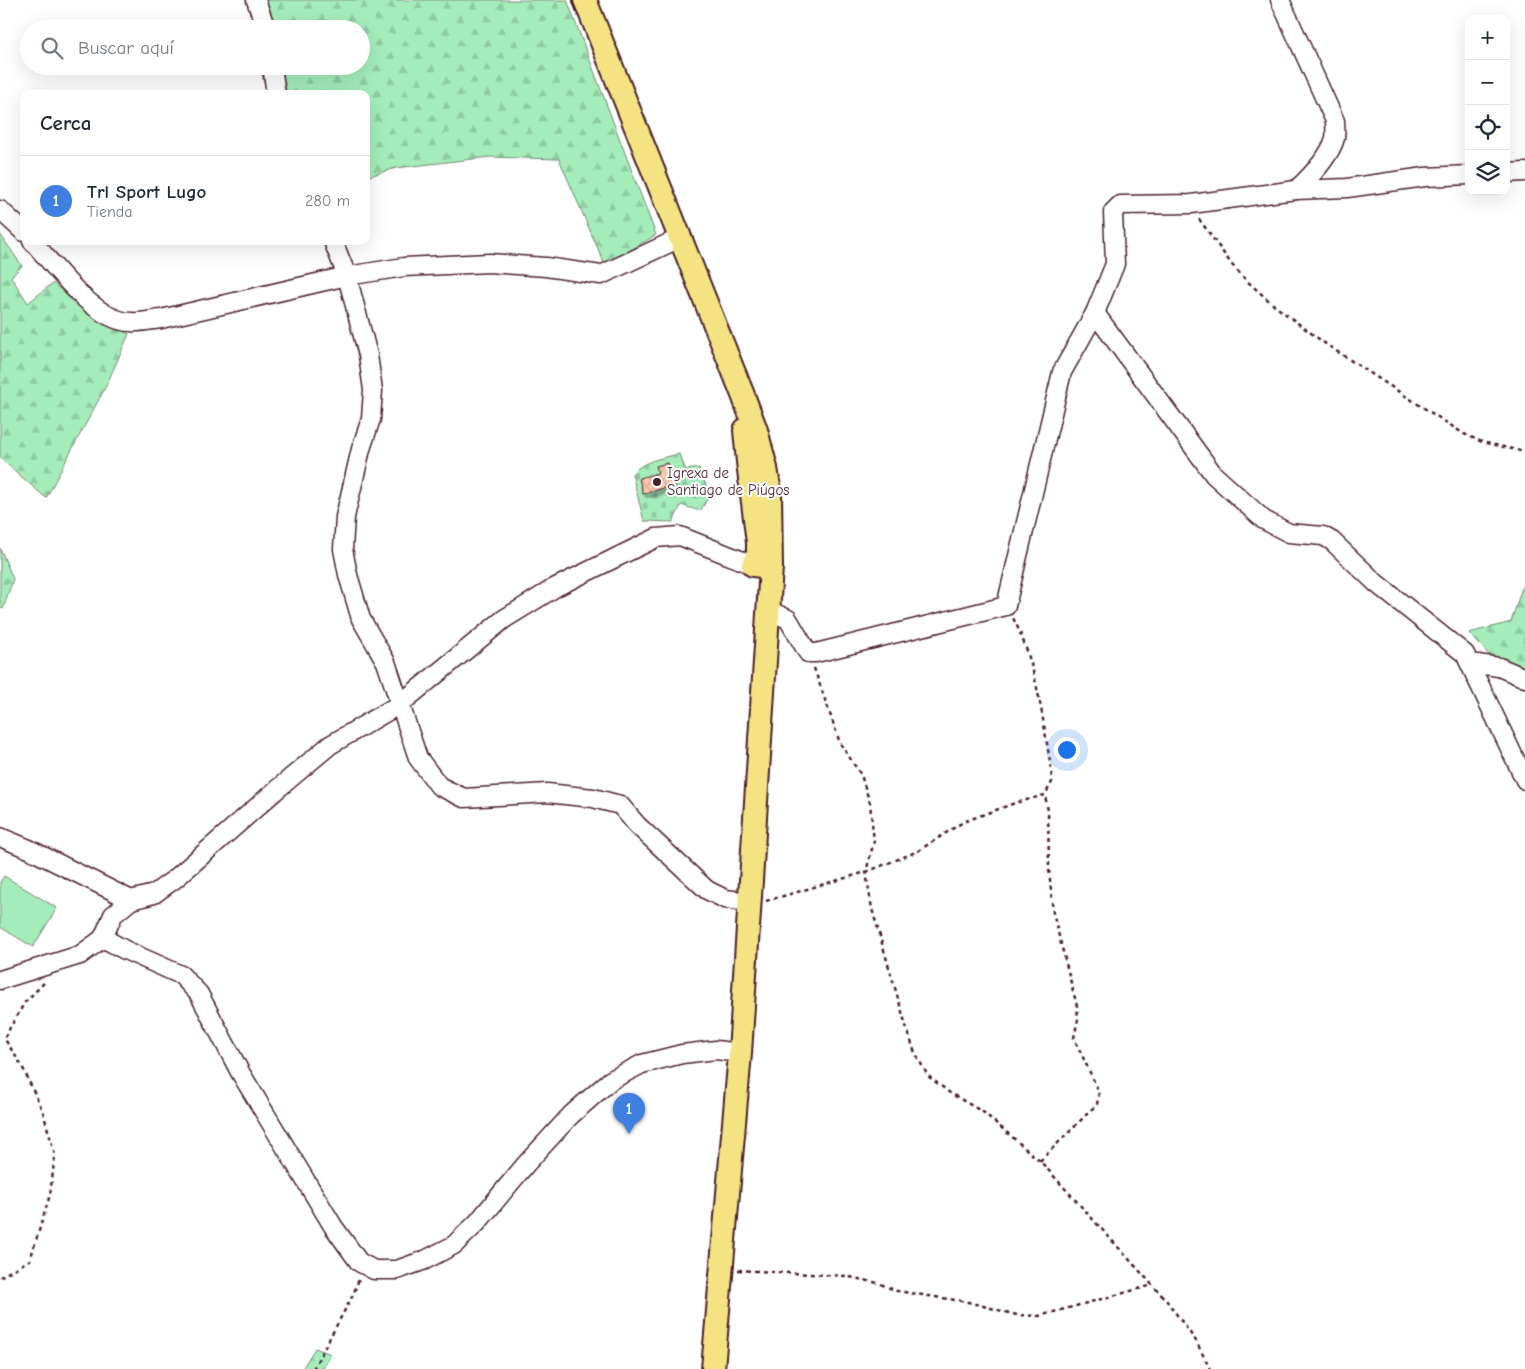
<!DOCTYPE html>
<html lang="es">
<head>
<meta charset="utf-8">
<style>
  body { margin:0; font-family:"Comic Neue",sans-serif; background:#f2f2f3; color:#1f2937 }
  .controls { position:absolute; right:15px; top:15px; display:grid; overflow:hidden; border-radius:10px; box-shadow:0 5px 20px #0002 }
  .controls button { width:45px; height:45px; display:grid; place-items:center; padding:0; border:0; border-bottom:1px solid #e0e1e3; background:#fff; color:#1f2937; font:25px sans-serif }
  .you { position:absolute; left:1066px; top:749px; width:18px; height:18px; margin:-12px; border:4px solid #fff; border-radius:50%; background:#1a73e8; box-shadow:0 0 0 8px #1a73e833 }
  .badge { display:grid; place-items:center; width:32px; height:32px; border-radius:50%; background:#4a1f2b; color:#fff; font-size:16px; font-weight:700 }
  .pin { position:absolute; translate:-50% -41px; filter:drop-shadow(0 1px 2px #0008) }
  .pin::after { content:''; position:absolute; top:26px; width:18px; height:15px; background:inherit; clip-path:polygon(0 0,100% 0,50% 100%) }
  .list { margin:0; padding:0; list-style:none }
  h2 { display:flex; justify-content:space-between; align-items:center; height:65px; margin:0; padding:0 20px; font-size:21px }
  h2 small { font-size:16px; font-weight:400; color:#747a83 }
  .list li { display:grid; grid-template-columns:32px 1fr auto; gap:15px; align-items:center; box-sizing:border-box; height:90px; padding:0 20px; border-top:1px solid #e0e1e3 }
  .list b { display:block; font-size:19px; white-space:nowrap }
  .list p { margin:0; font-size:16px; white-space:nowrap; color:#747a83 }
  .list em { font-size:16px; font-style:normal; color:#747a83 }
  .icon { flex:none; width:28px; height:28px; fill:none; stroke:currentColor; stroke-width:2; stroke-linecap:round; stroke-linejoin:round }
  .map { position:relative; flex:none; width:1525px; height:1369px; overflow:hidden }
  .search { position:absolute; background:#fff; box-shadow:0 5px 20px #0002; left:20px; top:20px; width:350px; height:55px; display:flex; align-items:center; gap:12px; box-sizing:border-box; padding:0 18px; border-radius:28px; color:#747a83; font-size:19px }
  .panel { position:absolute; background:#fff; box-shadow:0 5px 20px #0002; left:20px; top:90px; width:350px; height:155px; border-radius:10px }
  .map>svg:first-child { display:block }
  .green { fill:#a4edbb; stroke:#778673 }
  .forest { fill:url(#forest-firs); stroke:#778673 }
  .cemetery { fill:url(#cemetery-stones); stroke:#778673 }
  .building { fill:url(#building-cross-hatch); stroke:#4a1f2b; filter:url(#shadow) }
  .lines { fill:none; stroke-linecap:round; stroke-linejoin:round }
  .minor-casing { stroke:#4a1f2b; stroke-width:21 }
  .major-casing { stroke:#4a1f2b; stroke-width:26 }
  .path { stroke:#4a1f2b; stroke-width:2.5; stroke-dasharray:4 4; stroke-linecap:butt }
  .minor { stroke:#fff; stroke-width:18 }
  .major { stroke:#f4e382; stroke-width:22 }
  .poi-dot { fill:#4a1f2b; stroke:#fff; stroke-width:2 }
  .labels { text-anchor:middle; stroke-width:4; stroke-linejoin:round; paint-order:stroke }
  .poi-label { font-size:15px; fill:#4a1f2b; stroke:#fff; text-anchor:start }
</style>
</head>
<body>
<div class="map">
<svg width="1525" height="1369" viewBox="0 0 1525 1369">
  <defs>
    <pattern id="forest-firs" width="22" height="20" patternUnits="userSpaceOnUse" patternTransform="scale(1.25)"><rect width="22" height="20" fill="#a4edbb"/><path d="M5 1l3.5 6h-7zM16 11l3.5 6h-7z" fill="#8fcba1"/></pattern>
    <pattern id="cemetery-stones" width="16" height="16" patternUnits="userSpaceOnUse" patternTransform="scale(1.25)"><rect width="16" height="16" fill="#a4edbb"/><path d="M2 7V4a2 2 0 0 1 4 0v3zM10 15v-3a2 2 0 0 1 4 0v3z" fill="#8fcba1"/></pattern>
    <pattern id="building-cross-hatch" width="8" height="8" patternUnits="userSpaceOnUse" patternTransform="scale(1.25)"><rect width="8" height="8" fill="#fec9af"/><path d="M0 0l8 8M0 8l8-8" fill="none" stroke="#dbac97"/></pattern>
    <filter id="shadow"><feDropShadow dx="3" dy="5.5" stdDeviation="1" flood-color="#0004"/></filter>
  </defs>
  <rect width="100%" height="100%" fill="#fff"/>
  <filter id="ink" filterUnits="userSpaceOnUse"><feTurbulence type="fractalNoise" baseFrequency=".02" numOctaves="2"/><feDisplacementMap in="SourceGraphic" scale="10" xChannelSelector="R" yChannelSelector="G"/><feConvolveMatrix kernelMatrix="1 2 1 2 8 2 1 2 1" color-interpolation-filters="sRGB"/></filter>
  <g filter="url(#ink)">
    <polygon class="green" points="4,876 57,908 33,947 0,927 0,882"/>
    <g class="forest">
      <polygon points="248,0 567,0 656,235 605,265 559,159 490,157 396,168 366,177 366,94 270,94 263,79 261,66 361,66 361,29 254,29"/>
      <polygon points="0,234 22,266 11,277 28,303 53,283 74,302 100,320 129,334 106,386 46,498 0,458"/>
      <polygon points="0,548 13,579 3,609 0,607"/>
      <polygon points="1525,578 1525,680 1504,671 1469,633 1511,622"/>
      <polygon points="315,1348 331,1354 322,1369 302,1369"/>
    </g>
    <path class="cemetery" d="M 679,454 L 686,470 L 699,468 L 710,495 L 700,511 L 681,505 L 673,522 L 644,521 L 632,474 C 643,460 663,458 679,454 Z"/>
    <polygon class="building" points="668,463 675,485 643,494 639,478 658,473 656,466"/>
    <g class="lines">
      <defs>
        <g id="minor">
          <polyline points="256,0 266,29"/>
          <path d="M 1280,0 L 1335,121 C 1335,126 1336,133 1335,138 C 1330,157 1310,177 1296,190"/>
          <polyline points="272,66 276,94"/>
          <polyline points="1506,173 1525,172"/>
          <polyline points="0,210 24,232"/>
          <path d="M 32,241 C 55,266 95,322 131,322 C 141,323 151,320 161,319 L 347,276 L 404,267 L 489,263 L 546,267 L 601,275 L 680,238"/>
          <polyline points="333,241 347,276 368,355 373,390 371,419 361,449 345,517 343,549 348,575 361,619 386,662 418,758 439,786 464,798 547,793 593,798 620,805 637,825 707,890 725,899 750,902"/>
          <polyline points="1095,313 1214,475 1264,520 1289,533 1323,536 1332,541 1376,583 1465,654 1525,780"/>
          <polyline points="768,610 788,619 808,653 816,653 1006,606 1062,372 1095,313 1115,264 1113,212 1120,205 1191,204 1296,190 1347,188 1425,177 1469,175"/>
          <polyline points="1470,663 1499,667 1525,678"/>
          <polyline points="0,837 29,849 131,900"/>
          <polyline points="103,938 125,950 181,975 199,994 240,1072 333,1226 359,1262 374,1270 397,1270 425,1260 454,1245 477,1223 526,1164 571,1115 611,1080 642,1064 682,1054 716,1050 740,1053"/>
          <polyline points="0,980 80,955 98,942 103,938 113,915 131,900 154,894 176,878 275,791 330,745 400,704 504,619 556,587 656,538 680,536 753,565"/>
        </g>
        <g id="major">
          <polyline points="585,0 743,395 756,430 766,468 770,493 771,567 740,1053 713,1369"/>
          <polyline points="745,430 748,462 758,543 758,554 753,565 771,567"/>
        </g>
      </defs>
      <use href="#minor" class="minor-casing"/>
      <use href="#major" class="major-casing"/>
      <g class="path">
        <polyline points="1199,219 1232,265 1248,282 1275,306 1327,345 1464,434 1482,442 1525,452"/>
        <polyline points="814,668 840,743 861,775 870,803 874,841 866,872 872,909 907,1029 915,1053 928,1076 950,1093 983,1112 1040,1161 1166,1300 1196,1341 1210,1369"/>
        <path d="M 766,901 L 866,872 L 918,851 L 963,822 L 1015,803 L 1045,795 L 1052,782 L 1051,767 C 1042,717 1037,664 1013,618"/>
        <polyline points="1040,1161 1097,1104 1099,1092 1074,1038 1078,1019 1077,1006 1053,913 1049,869 1048,811 1045,795"/>
        <polyline points="738,1270 845,1276 878,1283 897,1291 968,1302 1017,1315 1039,1316 1153,1285"/>
        <polyline points="0,1277 30,1260 50,1195 55,1155 43,1112 22,1066 4,1038 25,1002 44,983"/>
        <polyline points="313,1369 353,1295 359,1279"/>
      </g>
      <use href="#minor" class="minor"/>
      <use href="#major" class="major"/>
    </g>
  </g>
  <circle class="poi-dot" cx="657" cy="482" r="5"/>
  <g class="labels">
    <g class="poi-label">
      <text x="667" y="478">Igrexa de<tspan x="667" dy="17">Santiago de Piúgos</tspan></text>
    </g>
  </g>
</svg>
<div class="controls">
<button>+</button>
<button>−</button>
<button><svg class="icon" aria-label="locate" viewBox="0 0 24 24"><circle cx="12" cy="12" r="6"/><path d="M12 2v4M12 18v4M2 12h4M18 12h4"/></svg></button>
<button><svg class="icon" aria-label="layers" viewBox="0 0 24 24"><path d="M12 4l9 5-9 5-9-5zM3 14l9 5 9-5"/></svg></button>
</div>
<div class="you"></div>
<div class="pin badge" style="left:629px;top:1134px;background:#3f7fe0">1</div>
<div class="search"><svg class="icon" aria-label="search" viewBox="0 0 24 24"><circle cx="10" cy="10" r="6"/><path d="M15 15l6 6"/></svg>Buscar aquí</div>
<section class="panel">
<h2>Cerca<small></small></h2>
<ul class="list">
<li><span class="badge" style="background:#3f7fe0">1</span><div><b>Trl Sport Lugo</b><p>Tienda</p></div><em>280 m</em></li>
</ul>
</section>
</div>
</body>
</html>
